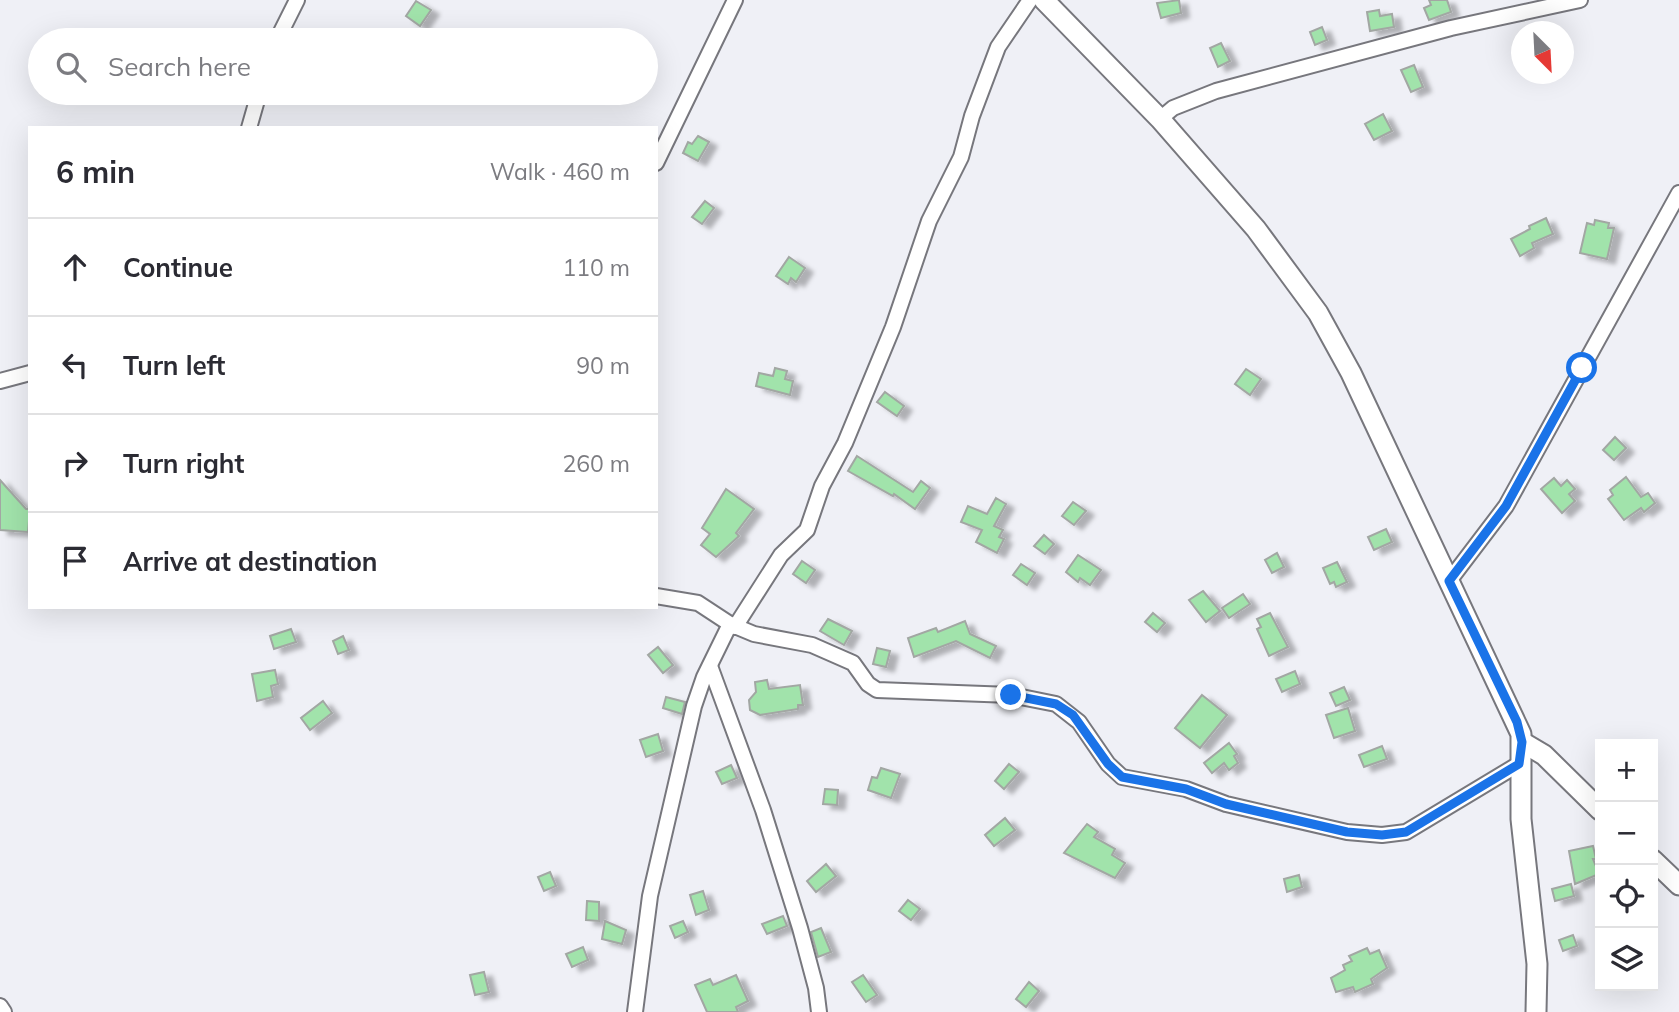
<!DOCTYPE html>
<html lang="en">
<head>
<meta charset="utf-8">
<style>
  body { margin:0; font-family:Mulish,sans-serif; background:#f2f2f3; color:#2b2b33 }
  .controls { position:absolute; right:21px; bottom:21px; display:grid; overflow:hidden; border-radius:0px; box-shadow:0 7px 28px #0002 }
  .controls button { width:63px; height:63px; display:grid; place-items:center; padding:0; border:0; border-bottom:2px solid #e1e1e2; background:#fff; color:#2b2b33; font:35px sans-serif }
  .compass { position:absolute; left:1511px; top:21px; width:63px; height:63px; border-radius:50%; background:#fff; box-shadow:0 7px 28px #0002; rotate:156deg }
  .stop { position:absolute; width:21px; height:21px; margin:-16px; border:5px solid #1a73e8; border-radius:50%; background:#fff }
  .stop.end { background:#1a73e8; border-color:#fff; box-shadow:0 2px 7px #0008 }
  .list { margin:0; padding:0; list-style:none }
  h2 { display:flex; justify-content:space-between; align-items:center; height:91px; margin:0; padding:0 28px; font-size:30px }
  h2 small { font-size:23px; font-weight:400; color:#7c7c81 }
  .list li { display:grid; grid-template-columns:46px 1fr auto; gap:21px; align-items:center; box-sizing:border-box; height:98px; padding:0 28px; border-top:2px solid #e1e1e2 }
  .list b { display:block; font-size:26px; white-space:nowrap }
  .list em { font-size:23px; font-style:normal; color:#7c7c81 }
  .icon { flex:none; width:38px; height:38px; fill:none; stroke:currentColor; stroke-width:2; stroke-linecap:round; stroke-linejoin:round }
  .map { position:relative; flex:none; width:1679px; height:1012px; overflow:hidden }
  .search { position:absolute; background:#fff; box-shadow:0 7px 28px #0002; left:28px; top:28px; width:630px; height:77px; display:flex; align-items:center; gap:18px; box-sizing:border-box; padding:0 24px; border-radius:38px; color:#7c7c81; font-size:26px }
  .panel { position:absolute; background:#fff; box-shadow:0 7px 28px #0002; left:28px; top:126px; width:630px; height:483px; border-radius:0px }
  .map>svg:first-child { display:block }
  .building { fill:#a1e3ab; stroke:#a2a7a3; stroke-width:2; filter:url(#shadow) }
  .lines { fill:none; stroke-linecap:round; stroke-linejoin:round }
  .street-casing { stroke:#77777d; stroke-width:18 }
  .secondary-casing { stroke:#77777d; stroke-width:23 }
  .street { stroke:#fff; stroke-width:14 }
  .secondary { stroke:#fff; stroke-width:19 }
  .route { stroke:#1a73e8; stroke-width:9 }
</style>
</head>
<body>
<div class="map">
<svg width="1679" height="1012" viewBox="0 0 1679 1012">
  <defs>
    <filter id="shadow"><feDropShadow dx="8" dy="4.5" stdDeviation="2" flood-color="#0004"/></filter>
  </defs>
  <rect width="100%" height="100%" fill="#eff0f6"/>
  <g class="building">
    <polygon points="1179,0 1181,13 1161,18 1157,3"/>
    <polygon points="1429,0 1447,0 1451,12 1429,20 1424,8 1431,5"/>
    <polygon points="416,1 431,10 420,26 406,16"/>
    <polygon points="1379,10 1380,16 1392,14 1394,27 1370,31 1367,12"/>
    <polygon points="1322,27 1327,40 1315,45 1310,32"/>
    <polygon points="1221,43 1230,61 1218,67 1210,48"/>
    <polygon points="1414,65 1423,87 1411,92 1401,70"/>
    <polygon points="1383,114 1392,131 1374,140 1365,124"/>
    <polygon points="698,136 709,142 698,161 683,153 688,142 692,144"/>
    <polygon points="705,201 714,208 702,224 692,217"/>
    <polygon points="1546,218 1553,234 1532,243 1534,248 1520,256 1511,239 1530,229 1529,226"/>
    <polygon points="1595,220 1609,223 1608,228 1614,228 1607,259 1580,253 1587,223 1594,225"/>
    <polygon points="789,257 805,268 796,282 791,278 788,284 776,276"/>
    <polygon points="775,368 787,371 785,379 793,381 790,395 756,386 759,373 773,376"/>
    <polygon points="1246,369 1261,379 1250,395 1235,384"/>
    <polygon points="885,392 904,406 897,416 877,402"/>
    <polygon points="1615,437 1626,448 1614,460 1603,450"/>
    <polygon points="857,456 913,492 921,481 930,488 915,509 894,494 893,496 848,471"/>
    <polygon points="1626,477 1641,497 1648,493 1655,503 1644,512 1641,508 1624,520 1608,499 1613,495 1610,490"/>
    <polygon points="1554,478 1561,486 1567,480 1575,489 1569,494 1575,501 1562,513 1541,489"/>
    <polygon points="0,480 26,509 30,509 28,532 0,530"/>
    <polygon points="726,489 754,509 736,533 739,536 716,557 701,545 710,534 702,528"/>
    <polygon points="996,498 1006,504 994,526 1003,530 999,537 1004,539 997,553 976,542 982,530 961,522 968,506 987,514"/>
    <polygon points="1073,502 1086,511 1074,525 1062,516"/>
    <polygon points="1386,529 1392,542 1374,550 1368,537"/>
    <polygon points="1044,535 1054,544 1045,554 1034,546"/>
    <polygon points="1277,553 1284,567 1272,573 1265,560"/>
    <polygon points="1078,555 1101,570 1090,585 1080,578 1078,582 1066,572"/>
    <polygon points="802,561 815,570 806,583 793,574"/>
    <polygon points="1337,562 1347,582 1336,587 1334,582 1330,584 1323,568"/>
    <polygon points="1021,564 1035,573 1027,585 1013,575"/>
    <polygon points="1203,591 1220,611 1206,622 1189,600"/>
    <polygon points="1243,594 1250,604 1229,618 1222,608"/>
    <polygon points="1153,613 1165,623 1157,632 1145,622"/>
    <polygon points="1270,613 1288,647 1269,656 1257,629 1261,627 1257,619"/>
    <polygon points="828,619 852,631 844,645 820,631"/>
    <polygon points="965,621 970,634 996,646 990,658 956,641 914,657 908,638 936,628 938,632"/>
    <polygon points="291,629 296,642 274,649 270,636"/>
    <polygon points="343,636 349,650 338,654 333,641"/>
    <polygon points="658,647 673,665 663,673 648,655"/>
    <polygon points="877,648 890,651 886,667 873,664"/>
    <polygon points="275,670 278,684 271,686 273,697 257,701 252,674"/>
    <polygon points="1295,671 1300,684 1282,692 1276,679"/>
    <polygon points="767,680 769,689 800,685 803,705 798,705 798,709 760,715 750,710 749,700 756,692 755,682"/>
    <polygon points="1344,687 1350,700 1336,706 1330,693"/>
    <polygon points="1202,695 1227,715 1200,748 1175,728"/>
    <polygon points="666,697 685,702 682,714 663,708"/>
    <polygon points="323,701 332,713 310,730 301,718"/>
    <polygon points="1348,708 1355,731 1334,738 1326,715"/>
    <polygon points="658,734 663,751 646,757 640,740"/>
    <polygon points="1229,743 1237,754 1234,756 1238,763 1229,770 1224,763 1212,773 1204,763"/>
    <polygon points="1382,746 1387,759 1364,767 1359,755"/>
    <polygon points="1009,764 1019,772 1004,789 995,781"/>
    <polygon points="731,765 737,778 722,784 716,772"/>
    <polygon points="881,768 900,774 891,798 868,790 872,777 877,778"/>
    <polygon points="825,789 838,790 837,805 823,804"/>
    <polygon points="1005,818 1015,830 994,846 985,835"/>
    <polygon points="1087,824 1098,832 1094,837 1115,849 1112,855 1125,863 1115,878 1064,853"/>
    <polygon points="1593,846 1596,859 1593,859 1599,874 1575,884 1569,851"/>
    <polygon points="826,864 836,876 816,892 807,881"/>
    <polygon points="550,872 556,886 544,891 538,877"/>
    <polygon points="1299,875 1302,887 1287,892 1284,879"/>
    <polygon points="1571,884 1574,896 1555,901 1552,889"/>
    <polygon points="703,891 709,910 696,915 690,895"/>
    <polygon points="908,900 920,909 911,920 899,911"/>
    <polygon points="587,901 599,902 599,921 586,920"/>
    <polygon points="783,916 787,926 767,934 762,924"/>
    <polygon points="605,921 626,930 622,944 602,939"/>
    <polygon points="683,921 688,932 675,938 670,926"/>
    <polygon points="821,928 831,952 818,957 811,932"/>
    <polygon points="1573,935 1577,946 1563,951 1559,940"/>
    <polygon points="583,947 588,960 572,967 566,954"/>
    <polygon points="1367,948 1370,954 1379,950 1387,968 1371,979 1373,984 1355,992 1353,987 1336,992 1331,978 1345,970 1343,965 1352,961 1349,956"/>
    <polygon points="484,972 489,992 475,995 470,975"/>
    <polygon points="736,975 748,1001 736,1007 738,1012 707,1012 695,985 710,979 713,985"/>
    <polygon points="863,975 877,995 866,1002 852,982"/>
    <polygon points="1029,982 1039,991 1026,1007 1016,999"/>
  </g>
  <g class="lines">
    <defs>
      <g id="street">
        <polyline points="277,40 297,0"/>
        <polyline points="1160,119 1173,108 1216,91 1451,28 1580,0"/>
        <polyline points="249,128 259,93"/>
        <polyline points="656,163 735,0"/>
        <polyline points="0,381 30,373"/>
        <polyline points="1449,581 1506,506 1679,193"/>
        <polyline points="656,596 698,603 730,624 754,634 812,645 853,663 868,684 877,690 1011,695 1056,704 1079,722 1108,764 1122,777 1186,789 1226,804 1347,832 1382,835 1406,832 1519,764"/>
        <polyline points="735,627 781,555 807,530 822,486 845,443 893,327 929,221 961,157 972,116 998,47 1030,0"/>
        <polyline points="710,666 763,810 800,928 816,988 819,1012"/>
        <polyline points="0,1006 4,1012"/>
        <polyline points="635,1012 650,896 694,706 704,677 730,624"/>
      </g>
      <g id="secondary">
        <polyline points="1044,0 1160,119 1256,229 1318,313 1351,373 1521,734 1521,819 1537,964 1536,1012"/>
        <polyline points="1522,742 1544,755 1600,810"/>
        <polyline points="1653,860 1679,885"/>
      </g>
    </defs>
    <use href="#street" class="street-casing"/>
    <use href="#secondary" class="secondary-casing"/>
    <use href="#street" class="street"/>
    <use href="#secondary" class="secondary"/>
  </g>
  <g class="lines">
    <polyline class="route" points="1011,695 1056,704 1073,715 1108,764 1122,777 1186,789 1226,804 1347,832 1382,835 1406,832 1519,764 1522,742 1517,722 1449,581 1506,506 1582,368"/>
  </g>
</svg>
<div class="controls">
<button>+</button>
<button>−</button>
<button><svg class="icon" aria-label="locate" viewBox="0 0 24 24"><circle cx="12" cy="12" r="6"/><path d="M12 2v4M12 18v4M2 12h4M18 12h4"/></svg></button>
<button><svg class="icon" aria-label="layers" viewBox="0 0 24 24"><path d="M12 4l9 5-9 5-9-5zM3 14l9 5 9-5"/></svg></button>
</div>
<svg class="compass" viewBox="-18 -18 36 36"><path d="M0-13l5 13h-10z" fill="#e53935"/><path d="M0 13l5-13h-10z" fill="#7c7c81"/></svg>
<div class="stop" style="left:1582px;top:368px"></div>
<div class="stop end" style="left:1011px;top:695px"></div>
<div class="search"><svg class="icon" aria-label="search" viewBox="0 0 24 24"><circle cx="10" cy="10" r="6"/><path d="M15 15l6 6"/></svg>Search here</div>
<section class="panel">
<h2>6 min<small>Walk · 460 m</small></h2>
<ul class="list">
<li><svg class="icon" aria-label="ahead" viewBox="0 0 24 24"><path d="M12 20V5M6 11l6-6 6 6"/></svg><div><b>Continue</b></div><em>110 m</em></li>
<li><svg class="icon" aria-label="left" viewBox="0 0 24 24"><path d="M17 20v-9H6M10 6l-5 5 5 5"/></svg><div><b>Turn left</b></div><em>90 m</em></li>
<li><svg class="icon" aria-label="right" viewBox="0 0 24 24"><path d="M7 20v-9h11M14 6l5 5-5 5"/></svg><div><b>Turn right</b></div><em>260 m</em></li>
<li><svg class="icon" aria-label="arrive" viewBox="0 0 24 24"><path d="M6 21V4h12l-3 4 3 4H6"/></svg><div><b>Arrive at destination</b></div></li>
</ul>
</section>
</div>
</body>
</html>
